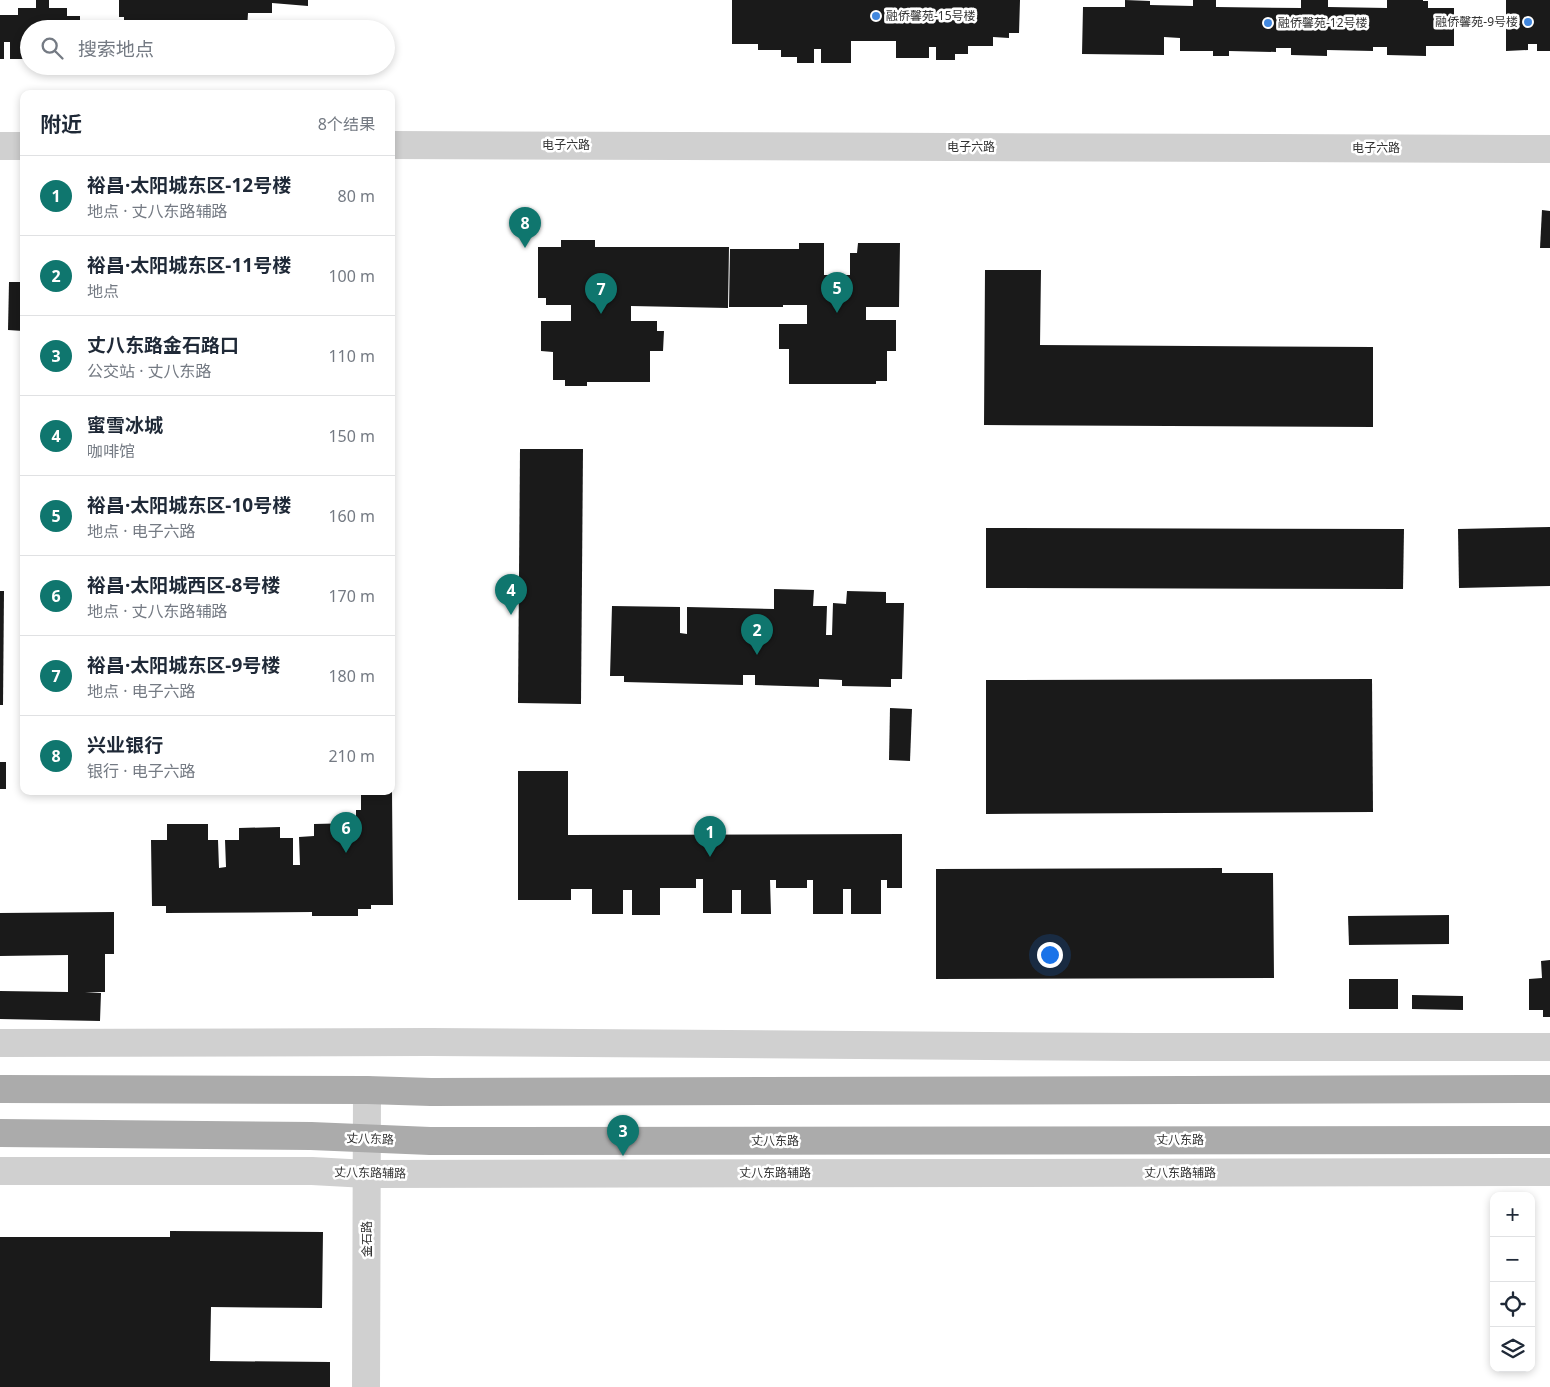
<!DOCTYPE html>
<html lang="zh">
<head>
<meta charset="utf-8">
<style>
  body { margin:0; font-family:"Noto Sans","Noto Sans SC",sans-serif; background:#f2f2f3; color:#1f2937 }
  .controls { position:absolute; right:15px; bottom:15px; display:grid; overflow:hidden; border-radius:10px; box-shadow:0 2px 8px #0003 }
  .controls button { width:45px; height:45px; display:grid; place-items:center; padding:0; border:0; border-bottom:1px solid #e0e1e3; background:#fff; color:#1f2937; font:25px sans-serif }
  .you { position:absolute; left:1049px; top:954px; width:18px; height:18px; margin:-12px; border:4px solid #fff; border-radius:50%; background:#1a73e8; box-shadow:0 0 0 8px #1a73e833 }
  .badge { display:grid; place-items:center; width:32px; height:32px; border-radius:50%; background:#0f766e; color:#fff; font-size:16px; font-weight:700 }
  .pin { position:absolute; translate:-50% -41px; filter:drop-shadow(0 1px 2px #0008) }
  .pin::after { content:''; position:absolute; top:26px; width:18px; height:15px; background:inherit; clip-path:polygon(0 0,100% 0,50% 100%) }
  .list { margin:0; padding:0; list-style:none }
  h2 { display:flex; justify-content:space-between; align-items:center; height:65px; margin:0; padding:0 20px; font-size:21px }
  h2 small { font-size:16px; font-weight:400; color:#747a83 }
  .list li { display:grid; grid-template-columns:32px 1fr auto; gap:15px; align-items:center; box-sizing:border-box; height:80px; padding:0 20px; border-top:1px solid #e0e1e3 }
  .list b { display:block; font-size:19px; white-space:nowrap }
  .list p { margin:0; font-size:16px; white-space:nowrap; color:#747a83 }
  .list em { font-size:16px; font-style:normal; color:#747a83 }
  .icon { flex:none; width:28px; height:28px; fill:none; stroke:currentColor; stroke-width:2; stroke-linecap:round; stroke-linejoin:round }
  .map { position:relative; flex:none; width:1550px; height:1387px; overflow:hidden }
  .search { position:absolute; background:#fff; box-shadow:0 2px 8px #0003; left:20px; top:20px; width:375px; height:55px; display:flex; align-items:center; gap:12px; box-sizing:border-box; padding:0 18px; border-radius:28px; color:#747a83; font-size:19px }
  .panel { position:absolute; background:#fff; box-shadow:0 2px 8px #0003; left:20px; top:90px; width:375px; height:705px; border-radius:10px }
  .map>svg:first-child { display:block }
  .building { fill:#1a1a1a }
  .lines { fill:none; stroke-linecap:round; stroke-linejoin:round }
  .minor { stroke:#d0d0d0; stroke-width:28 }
  .major { stroke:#ababab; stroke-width:28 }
  .poi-dot { fill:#4187de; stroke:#fff; stroke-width:2 }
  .labels { text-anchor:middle; stroke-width:5; stroke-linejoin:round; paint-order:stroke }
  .poi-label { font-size:12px; fill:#333; stroke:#fff; text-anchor:start }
  .street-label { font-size:12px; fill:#333; stroke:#fff }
</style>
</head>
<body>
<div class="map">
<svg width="1550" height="1387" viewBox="0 0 1550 1387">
  <rect width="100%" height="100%" fill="#fff"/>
  <g class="building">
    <polygon points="36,0 49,0 49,8 67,8 67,16 80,16 80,29 29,29 29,59 10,59 10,42 4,42 4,59 0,59 0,15 18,15 18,8 36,8"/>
    <polygon points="119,0 308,0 308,6 272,3 272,13 248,13 247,29 124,29 124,17 119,17"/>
    <polygon points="732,0 1020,0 1019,33 1009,33 1009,38 993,37 993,46 968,46 968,54 955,54 955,60 936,60 936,47 929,47 929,58 896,58 896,41 851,41 851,63 821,63 821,49 814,49 814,63 797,63 797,57 781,57 781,50 758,50 758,44 732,44"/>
    <polygon points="1125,0 1150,1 1150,5 1193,6 1193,0 1216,0 1216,7 1301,8 1301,0 1328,0 1328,7 1387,8 1387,0 1423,0 1423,1 1428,1 1428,8 1454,8 1454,46 1426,46 1426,56 1387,55 1387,47 1373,47 1373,51 1327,50 1327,56 1291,55 1291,48 1276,48 1276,52 1229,51 1229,56 1213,56 1213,51 1180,51 1180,38 1164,37 1164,55 1082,54 1083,7 1125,7"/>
    <polygon points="1506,0 1550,0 1550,51 1537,51 1537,44 1528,44 1528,50 1506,51"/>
    <polygon points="1542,210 1550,211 1550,248 1540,248"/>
    <polygon points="561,240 595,240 595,247 729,247 728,308 631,306 631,321 657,321 657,331 664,331 663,351 650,351 650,382 587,382 587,386 565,386 565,380 553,380 553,352 541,351 541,321 571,321 571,305 546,305 546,298 538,298 538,247 561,247"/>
    <polygon points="799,243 824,243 824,275 850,275 850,253 857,253 858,243 900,243 899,307 866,307 866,320 896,320 896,351 887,351 887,381 876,381 876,384 789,384 789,349 779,349 779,324 807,324 807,305 783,305 783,307 729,307 730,249 799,249"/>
    <polygon points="985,270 1041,270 1040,345 1373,347 1373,427 984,425"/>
    <polygon points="9,282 24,282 23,331 8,330"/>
    <polygon points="391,420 394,420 393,510 391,510"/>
    <polygon points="520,449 583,449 581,704 518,703"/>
    <polygon points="1550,527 1550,586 1459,588 1458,529"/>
    <polygon points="986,528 1404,529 1403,589 986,588"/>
    <polygon points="774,589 814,590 813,606 827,606 826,635 832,635 833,603 846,604 847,591 886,592 886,603 904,603 902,679 891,679 891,687 842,686 842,680 819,679 819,687 755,685 755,675 743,675 743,685 624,682 624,676 610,676 612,606 680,607 680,633 687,634 687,607 774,609"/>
    <polygon points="0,591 4,591 3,705 0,705"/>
    <polygon points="1372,679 1373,812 986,814 986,680"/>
    <polygon points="890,708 912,709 910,761 889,760"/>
    <rect x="0" y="762" width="6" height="27"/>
    <polygon points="518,771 568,771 568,835 902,834 902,888 887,888 887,880 881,880 881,914 851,914 851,889 843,889 843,914 813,914 813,880 807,880 807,888 776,888 776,880 770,880 771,914 741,914 741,890 732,890 732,913 703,913 703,879 696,879 696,888 660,888 660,915 632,915 632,890 623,890 623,914 592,914 592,889 571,889 571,900 518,900"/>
    <polygon points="361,791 392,791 393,905 371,905 371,909 358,909 358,916 312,916 312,912 166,913 166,906 152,906 151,840 167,840 167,824 208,824 208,840 218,840 219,868 226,867 225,840 239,840 239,828 280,827 280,838 293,838 293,865 300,865 299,837 314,836 314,824 356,823 356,810 361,810"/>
    <polygon points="1222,868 1222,873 1273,873 1274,978 936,979 936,869"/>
    <polygon points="114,912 114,954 105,954 105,992 85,992 101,993 100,1021 0,1019 0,991 68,992 68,955 0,956 0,913"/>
    <polygon points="1449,915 1449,944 1349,945 1348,916"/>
    <polygon points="1550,960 1550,1017 1543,1017 1543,1010 1529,1010 1529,979 1542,978 1541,961"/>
    <rect x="1349" y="979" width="49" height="30"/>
    <polygon points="1412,995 1463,996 1463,1010 1412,1009"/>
    <polygon points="170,1231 323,1232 322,1308 211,1307 210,1361 330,1362 330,1387 0,1387 0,1237 170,1237"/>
  </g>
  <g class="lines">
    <g class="minor">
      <polyline points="391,145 1550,149"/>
      <polyline points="0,146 24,146"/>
      <polyline points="0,1043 430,1042 1137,1047 1550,1047"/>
      <polyline points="0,1171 312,1171 367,1174 1550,1172"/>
      <polyline points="366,1387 367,1090"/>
    </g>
    <g class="major">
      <polyline points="0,1089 367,1090 431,1092 1550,1089"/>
      <polyline points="0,1133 311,1136 430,1141 1550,1140"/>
    </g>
  </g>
  <g class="poi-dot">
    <circle cx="876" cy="16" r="5"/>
    <circle cx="1528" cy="22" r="5"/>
    <circle cx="1268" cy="23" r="5"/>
  </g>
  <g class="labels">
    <g class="poi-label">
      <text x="886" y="20">融侨馨苑-15号楼</text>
      <text x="1518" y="26" text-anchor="end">融侨馨苑-9号楼</text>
      <text x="1278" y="27">融侨馨苑-12号楼</text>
    </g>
    <g class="street-label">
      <text x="566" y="149">电子六路</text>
      <text x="971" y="151">电子六路</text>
      <text x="1376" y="152">电子六路</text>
      <text transform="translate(370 1139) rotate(2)" y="4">丈八东路</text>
      <text x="1180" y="1144">丈八东路</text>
      <text x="775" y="1145">丈八东路</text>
      <text transform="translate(370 1173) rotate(1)" y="4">丈八东路辅路</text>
      <text x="775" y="1177">丈八东路辅路</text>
      <text x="1180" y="1177">丈八东路辅路</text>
      <text transform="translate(367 1239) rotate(-90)" y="4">金石路</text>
    </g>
  </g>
</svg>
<div class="controls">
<button>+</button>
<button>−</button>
<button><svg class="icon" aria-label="locate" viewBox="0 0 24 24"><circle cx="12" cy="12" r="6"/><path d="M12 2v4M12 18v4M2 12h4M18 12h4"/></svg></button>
<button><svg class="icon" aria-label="layers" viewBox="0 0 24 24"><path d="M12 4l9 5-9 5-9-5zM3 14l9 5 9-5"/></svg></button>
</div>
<div class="you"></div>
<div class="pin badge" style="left:710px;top:857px">1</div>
<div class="pin badge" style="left:757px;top:655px">2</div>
<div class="pin badge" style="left:623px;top:1156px">3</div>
<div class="pin badge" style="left:511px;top:615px">4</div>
<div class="pin badge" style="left:837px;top:313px">5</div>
<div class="pin badge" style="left:346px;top:853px">6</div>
<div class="pin badge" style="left:601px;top:314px">7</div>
<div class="pin badge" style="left:525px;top:248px">8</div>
<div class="search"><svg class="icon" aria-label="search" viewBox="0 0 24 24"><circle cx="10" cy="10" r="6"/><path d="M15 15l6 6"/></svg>搜索地点</div>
<section class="panel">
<h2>附近<small>8个结果</small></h2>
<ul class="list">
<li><span class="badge">1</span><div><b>裕昌·太阳城东区-12号楼</b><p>地点 · 丈八东路辅路</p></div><em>80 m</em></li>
<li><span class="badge">2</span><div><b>裕昌·太阳城东区-11号楼</b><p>地点</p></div><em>100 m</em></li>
<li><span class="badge">3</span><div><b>丈八东路金石路口</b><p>公交站 · 丈八东路</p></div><em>110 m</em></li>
<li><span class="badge">4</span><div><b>蜜雪冰城</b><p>咖啡馆</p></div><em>150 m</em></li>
<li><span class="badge">5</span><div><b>裕昌·太阳城东区-10号楼</b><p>地点 · 电子六路</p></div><em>160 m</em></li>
<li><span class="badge">6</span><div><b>裕昌·太阳城西区-8号楼</b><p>地点 · 丈八东路辅路</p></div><em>170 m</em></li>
<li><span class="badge">7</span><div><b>裕昌·太阳城东区-9号楼</b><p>地点 · 电子六路</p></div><em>180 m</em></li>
<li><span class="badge">8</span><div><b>兴业银行</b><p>银行 · 电子六路</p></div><em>210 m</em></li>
</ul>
</section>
</div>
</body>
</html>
